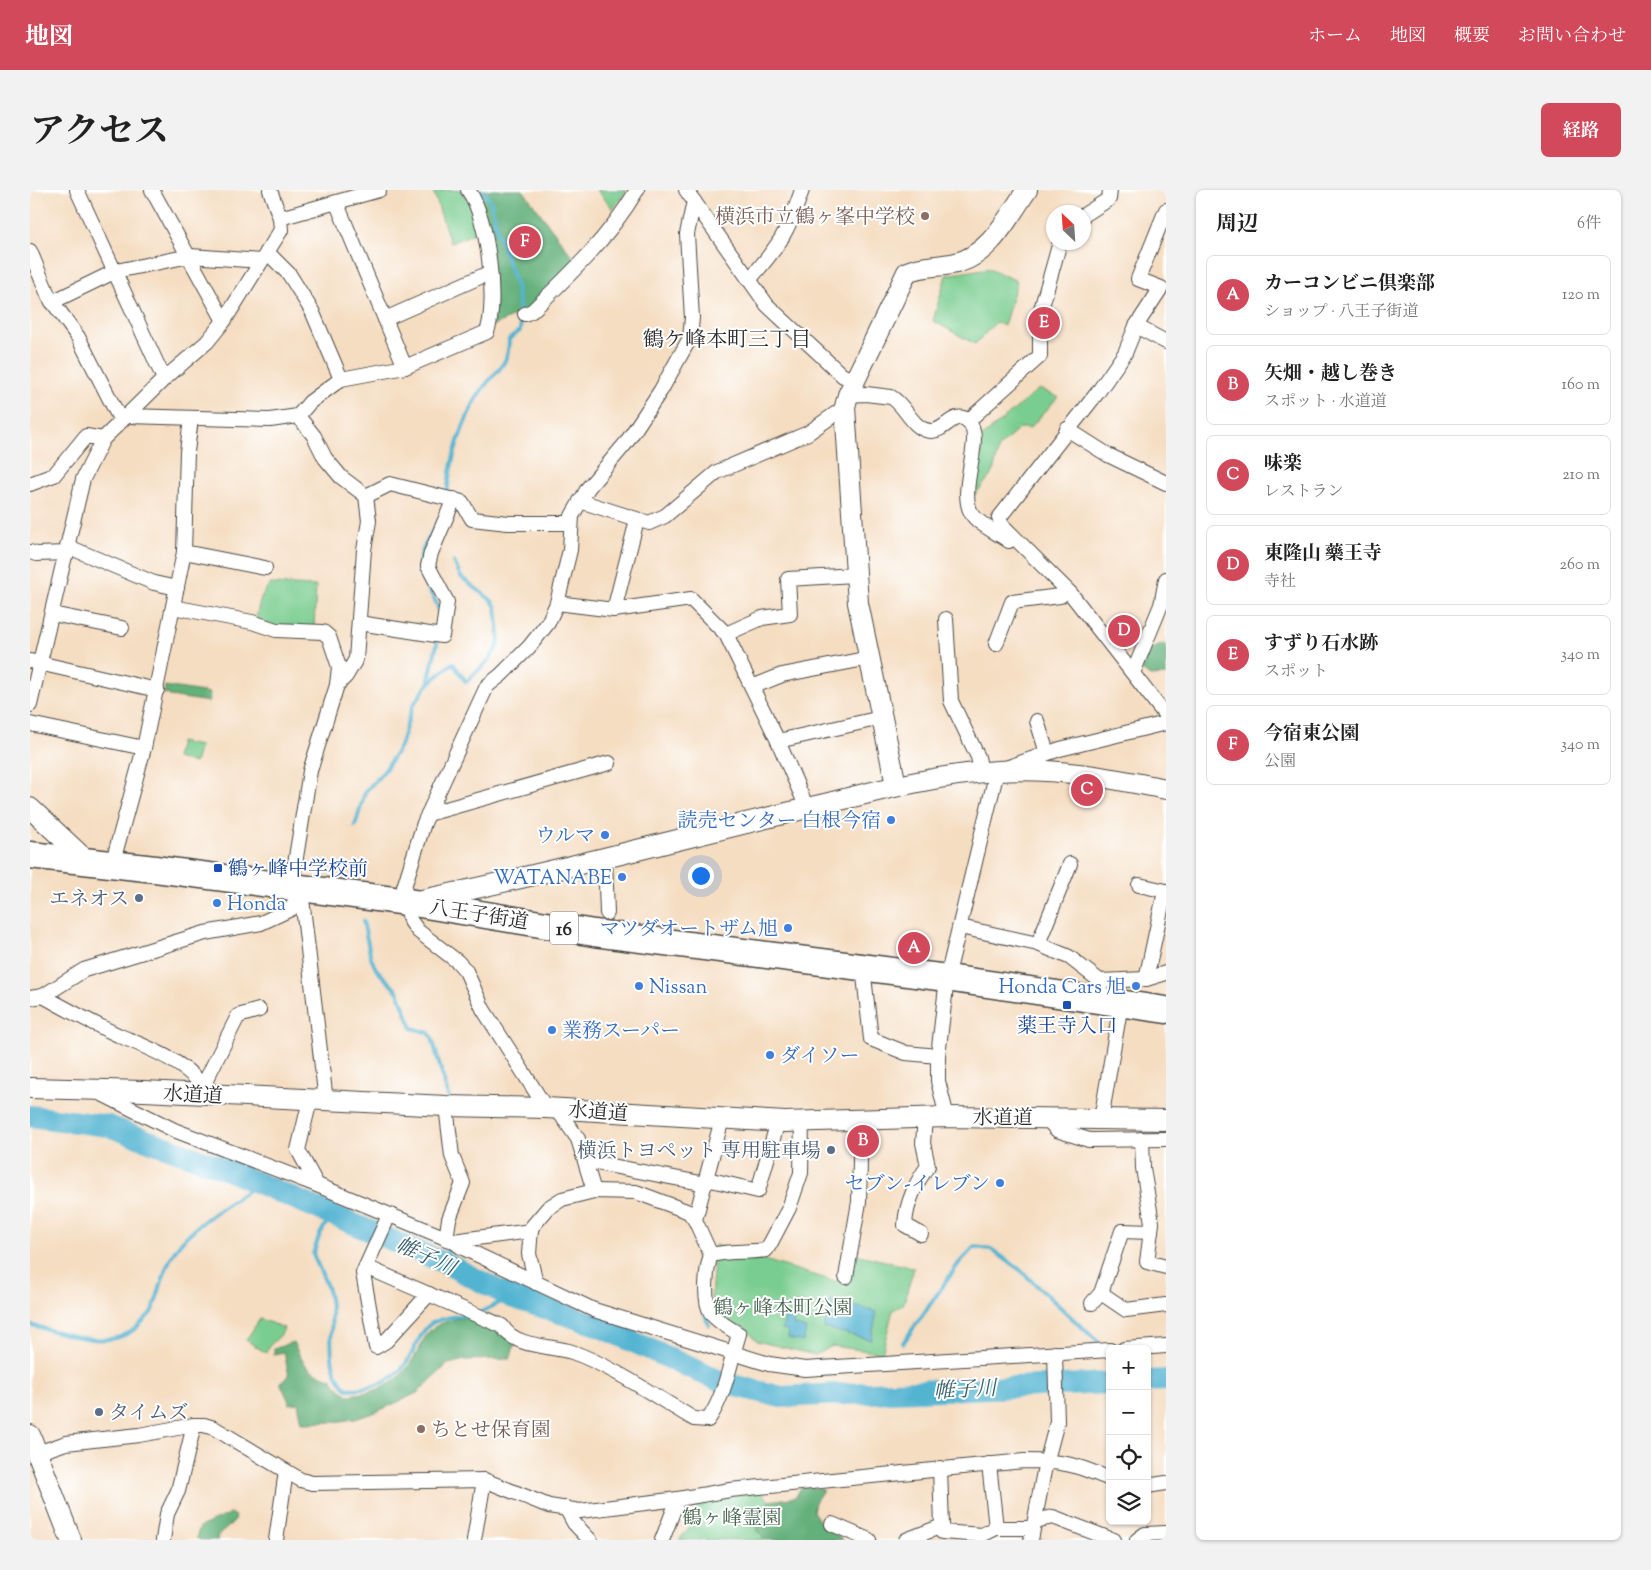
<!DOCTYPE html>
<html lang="ja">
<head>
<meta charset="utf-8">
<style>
  body { margin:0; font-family:"Sorts Mill Goudy","Noto Serif JP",serif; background:#f2f2f2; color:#222 }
  .controls { position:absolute; right:15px; bottom:15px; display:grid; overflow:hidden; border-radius:8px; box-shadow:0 1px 4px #0004 }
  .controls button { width:45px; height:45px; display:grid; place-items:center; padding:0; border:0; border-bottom:1px solid #e0e0e0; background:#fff; color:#222; font:25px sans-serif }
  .compass { position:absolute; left:1016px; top:15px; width:45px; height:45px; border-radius:50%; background:#fff; box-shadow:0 1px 4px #0004; rotate:335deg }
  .you { position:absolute; left:670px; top:685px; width:18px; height:18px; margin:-12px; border:4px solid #fff; border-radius:50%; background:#1a73e8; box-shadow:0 0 0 8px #1a73e833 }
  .badge { display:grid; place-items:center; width:32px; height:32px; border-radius:50%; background:#d1495b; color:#fff; font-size:16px; font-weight:700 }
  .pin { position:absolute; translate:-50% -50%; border:2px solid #fff; box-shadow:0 1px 5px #0006 }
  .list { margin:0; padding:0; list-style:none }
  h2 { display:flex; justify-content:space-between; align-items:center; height:65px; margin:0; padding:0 20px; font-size:21px }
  h2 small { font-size:16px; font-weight:400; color:#767676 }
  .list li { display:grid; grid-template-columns:32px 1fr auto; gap:15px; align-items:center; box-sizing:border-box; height:80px; margin:0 10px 10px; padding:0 10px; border:1px solid #e0e0e0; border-radius:8px }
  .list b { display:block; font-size:19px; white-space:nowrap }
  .list p { margin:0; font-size:16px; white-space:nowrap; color:#767676 }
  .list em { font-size:16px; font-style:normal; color:#767676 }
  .icon { flex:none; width:28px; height:28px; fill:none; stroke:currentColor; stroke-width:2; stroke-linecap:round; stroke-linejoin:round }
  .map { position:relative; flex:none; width:1136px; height:1350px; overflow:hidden; border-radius:8px }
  header { display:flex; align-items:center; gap:30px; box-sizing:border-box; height:70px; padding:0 25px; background:#d1495b; color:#fff }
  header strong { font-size:24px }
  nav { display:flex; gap:28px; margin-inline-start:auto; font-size:18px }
  .intro { display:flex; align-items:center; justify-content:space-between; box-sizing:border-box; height:120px; padding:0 30px }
  h1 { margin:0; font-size:35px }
  .button { padding:12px 22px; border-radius:8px; background:#d1495b; color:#fff; font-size:18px; font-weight:700 }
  main { display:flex; gap:30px; padding:0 30px }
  aside { flex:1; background:#fff; border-radius:8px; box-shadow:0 1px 4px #0004 }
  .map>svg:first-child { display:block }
  .green { fill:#7acd90; stroke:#527c5e }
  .forest { fill:#63b07a; stroke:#476e52 }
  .water { fill:#53b4d2; stroke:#3f707e }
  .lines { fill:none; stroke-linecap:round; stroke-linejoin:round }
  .stream { stroke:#53b4d2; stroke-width:4 }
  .river { stroke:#53b4d2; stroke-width:22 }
  .street-casing { stroke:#494642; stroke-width:16 }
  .secondary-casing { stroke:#494642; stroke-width:22 }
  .highway-casing { stroke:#494642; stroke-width:29 }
  .street { stroke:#fff; stroke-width:14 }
  .secondary { stroke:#fff; stroke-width:20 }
  .highway { stroke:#fff; stroke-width:26 }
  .education-dot { fill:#8d6e63; stroke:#fff; stroke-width:2 }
  .shop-dot { fill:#3f7fe0; stroke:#fff; stroke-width:2 }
  .transit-dot { fill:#1a4fb4; stroke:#fff; stroke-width:2 }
  .service-dot { fill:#5c6f8a; stroke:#fff; stroke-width:2 }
  .labels { text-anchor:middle; stroke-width:4; stroke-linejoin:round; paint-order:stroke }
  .shield { fill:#fff; stroke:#6b6b6b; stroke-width:1 }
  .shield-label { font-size:19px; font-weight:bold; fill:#2b2b2b }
  .education-label { font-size:20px; fill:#785e54; stroke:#fff; text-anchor:end }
  .shop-label { font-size:20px; fill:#366cbe; stroke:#fff; text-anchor:end }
  .transit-label { font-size:20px; fill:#164399; stroke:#fff; text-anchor:start }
  .service-label { font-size:20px; fill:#4e5e75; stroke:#fff; text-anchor:end }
  .street-label { font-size:20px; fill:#2b2b2b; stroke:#fff }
  .park-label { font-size:20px; fill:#47644e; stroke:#fff }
  .neighbourhood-label { font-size:21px; fill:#2b2b2b; stroke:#fff }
  .water-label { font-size:21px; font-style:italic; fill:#3b626e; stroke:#fff }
</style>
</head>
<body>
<header>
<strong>地図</strong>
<nav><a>ホーム</a><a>地図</a><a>概要</a><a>お問い合わせ</a></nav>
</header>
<div class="intro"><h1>アクセス</h1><a class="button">経路</a></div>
<main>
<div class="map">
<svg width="1136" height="1350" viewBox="0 0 1136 1350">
  <rect width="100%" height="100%" fill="#fff"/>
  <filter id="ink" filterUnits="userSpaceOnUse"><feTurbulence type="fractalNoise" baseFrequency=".02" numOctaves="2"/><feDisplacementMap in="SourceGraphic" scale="10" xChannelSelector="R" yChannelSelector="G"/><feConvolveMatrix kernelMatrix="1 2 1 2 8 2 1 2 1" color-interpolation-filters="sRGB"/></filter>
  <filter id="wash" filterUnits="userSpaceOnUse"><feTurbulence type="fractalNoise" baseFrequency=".0096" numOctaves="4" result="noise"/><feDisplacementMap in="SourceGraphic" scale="20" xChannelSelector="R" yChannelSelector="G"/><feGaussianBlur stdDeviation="1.12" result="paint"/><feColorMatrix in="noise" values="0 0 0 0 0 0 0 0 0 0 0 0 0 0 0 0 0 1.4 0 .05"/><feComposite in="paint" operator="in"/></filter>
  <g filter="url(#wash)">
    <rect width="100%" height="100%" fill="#f5ddc1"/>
    <g class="green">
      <polygon points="403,0 431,0 441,15 448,42 420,53"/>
      <polygon points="567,0 597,0 583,19"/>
      <polygon points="959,78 987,91 974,136 966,132 945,154 903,131 916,85"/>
      <polygon points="1009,199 1028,207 1000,238 990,238 969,257 963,283 944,306 952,247"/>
      <path d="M 241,394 L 286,396 L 284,438 L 247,438 L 226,429 C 228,418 231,401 241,394 Z"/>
      <polygon points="150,552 170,556 165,573 146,568"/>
      <polygon points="685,1055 807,1092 817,1062 884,1078 873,1115 863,1120 852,1163 802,1156 785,1165 727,1151 714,1137 704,1135 688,1123 681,1108"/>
      <path d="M 230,1129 L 254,1138 C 250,1151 240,1150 236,1163 L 216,1150 Z"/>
      <polygon points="730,1301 739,1311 726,1326 728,1341 735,1350 649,1350 659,1338 668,1308"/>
    </g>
    <g class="forest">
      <polygon points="444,0 493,0 545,70 502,117 463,136"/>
      <path d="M 1133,454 L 1136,456 L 1136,485 L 1120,486 L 1112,480 C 1111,465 1121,459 1133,454 Z"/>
      <polygon points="135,496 180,503 179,512 139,506 139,504 134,504"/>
      <path d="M 459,1125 C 463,1127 471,1127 475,1130 C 488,1138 485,1158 480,1169 L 435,1170 L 418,1174 L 387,1203 L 346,1222 L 325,1229 L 304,1232 L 272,1233 L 268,1213 L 260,1214 L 250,1192 L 259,1186 L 254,1162 L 244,1164 L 244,1159 L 263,1152 C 274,1174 276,1182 302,1188 L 306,1196 L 318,1205 C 355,1201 370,1193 388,1161 C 393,1152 395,1144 403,1138 C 419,1127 440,1127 459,1125 Z"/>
      <polygon points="778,1296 793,1300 785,1312 783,1321 791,1334 813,1350 735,1350 728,1341 726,1325 739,1311 766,1307 771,1297"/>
      <polygon points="201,1323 206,1326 205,1330 187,1347 188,1350 171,1350 166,1348 170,1337"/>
    </g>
    <g class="water">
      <polygon points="801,1110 847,1122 841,1150 794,1138"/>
      <polygon points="755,1128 764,1130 763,1135 776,1139 773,1152 758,1148 759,1142 752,1140"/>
    </g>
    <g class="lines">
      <g class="stream">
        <path d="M 417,306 C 419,273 433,229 451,201 C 465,180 479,178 479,149 L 490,141 L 491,129 L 486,96 L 467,40 L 461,12 L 451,0"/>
        <path d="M 408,331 C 400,346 386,365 390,383 C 394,398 407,407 409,422"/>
        <polyline points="398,494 423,473 436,492 459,470 468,456 469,445 466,417 461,410 431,387 424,372"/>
        <polyline points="325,636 335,602 355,580 370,556 383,515 398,494 408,449"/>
        <polyline points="333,731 341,768 346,779 368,802 382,838 399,843 402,848 419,909"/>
        <path d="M 301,1025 L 289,1046 L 283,1064 C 288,1077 296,1090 299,1104 C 307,1135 291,1176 317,1199 C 346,1199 369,1191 382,1163 C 387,1154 391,1143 398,1136 C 408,1128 423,1127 435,1125"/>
        <polyline points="415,1073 419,1054"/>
        <polyline points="451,1122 481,1107"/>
        <polyline points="675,1125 679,1135"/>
        <path d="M 0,1135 C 34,1142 83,1165 111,1133 C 115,1129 121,1124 123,1119 C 131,1098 134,1077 146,1059 C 164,1033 204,1011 229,993"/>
        <polyline points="873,1153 929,1073 944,1057 961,1059 989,1079 1068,1152"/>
        <polyline points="1117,1185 1136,1188"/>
        <polyline points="790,1205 824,1198"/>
      </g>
      <g class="river">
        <polyline points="0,926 78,936 188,976 415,1073 481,1107 564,1134 694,1193 751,1207 790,1205 1080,1193"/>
        <polyline points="1117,1191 1136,1190"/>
      </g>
    </g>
  </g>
  <g filter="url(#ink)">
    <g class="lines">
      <defs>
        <g id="street">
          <polyline points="47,0 134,189"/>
          <polyline points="122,0 194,131"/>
          <polyline points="656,0 737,115 813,186 826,189"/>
          <polyline points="307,14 375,177"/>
          <polyline points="1136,20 1108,89 1131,98 1106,136 1136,152"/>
          <polyline points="1054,25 1079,9 1080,0"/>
          <polyline points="250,28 349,0"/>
          <polyline points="0,61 19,107 48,147 91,231"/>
          <polyline points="237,62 259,84 282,121 311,189"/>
          <path d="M 719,90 C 748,57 758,43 772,0"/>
          <polyline points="22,112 86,81 160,66 231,71"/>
          <path d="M 495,124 L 502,121 C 541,84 579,47 607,0"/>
          <polyline points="355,129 459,83"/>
          <polyline points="1106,136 1095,163 1068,202 969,328 972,335 1041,404 1136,526"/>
          <path d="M 818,205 L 836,204 L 861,207 C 876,215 882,240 901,241 C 915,242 924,219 938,231 C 956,247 926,300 942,324 C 949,335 968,343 979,351"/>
          <polyline points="97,226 240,230 268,226 284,246 295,268 311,287 336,306 339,331 334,360 326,469 316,486 307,495"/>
          <path d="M 268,226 L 280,212 L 311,189 L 375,177 L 457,142 C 468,112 458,26 438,0"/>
          <polyline points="938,231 1010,166 1010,123 1030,52"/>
          <polyline points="1037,239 1078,265 1136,293"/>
          <polyline points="0,294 24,285 56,246 73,249"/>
          <polyline points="336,306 360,294 432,312 442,329 478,333 540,333"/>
          <polyline points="550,311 619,333 635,326 687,282 778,243 815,217"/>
          <polyline points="39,357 124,393 147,398"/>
          <polyline points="0,362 6,364 38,363"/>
          <polyline points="154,362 235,378"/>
          <polyline points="527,413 584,420 661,409 696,444 748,551 777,618"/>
          <polyline points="143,417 222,432 246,440 293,442 299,447 309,477 307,495 280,581 261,698"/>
          <polyline points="584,420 607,330"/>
          <polyline points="22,424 92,438"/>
          <polyline points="916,429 921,511 948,567 951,582"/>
          <polyline points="329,433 412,446 417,412 398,376 401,363 424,309"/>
          <polyline points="696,444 732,428 760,424 758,389 825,385"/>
          <polyline points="966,454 982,412 1030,406 1037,401"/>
          <polyline points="0,471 127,500"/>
          <polyline points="1103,483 1131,415 1136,389"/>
          <polyline points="722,497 752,485 840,468"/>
          <polyline points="0,515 53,289 73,249 134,189 177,152 194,131 251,40 250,28 240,0"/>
          <polyline points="1007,531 1017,563"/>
          <polyline points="0,534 114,558"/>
          <polyline points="748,551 851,528"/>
          <polyline points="398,624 579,573"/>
          <polyline points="575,668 577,723"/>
          <polyline points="82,675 114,558 154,362 157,262 161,228"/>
          <polyline points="1109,695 1136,701"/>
          <polyline points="271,700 296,911"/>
          <polyline points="930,737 1008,754 1039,767 1070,791 1068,811"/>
          <polyline points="1008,754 1040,674"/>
          <polyline points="833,777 841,849 876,863 908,866"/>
          <polyline points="1116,789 1135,701"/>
          <polyline points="1070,791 1116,789 1136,783"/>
          <path d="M 13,806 C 38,820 62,833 88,845 C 118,858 152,870 173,896"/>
          <polyline points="0,808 13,806 54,780 175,743 231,733 261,719 271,699"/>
          <polyline points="68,902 144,940 287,995"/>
          <polyline points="171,903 175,892 208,826 229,820"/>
          <polyline points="280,910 268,960 287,995 423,1051 431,1057 564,1120 739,1174 775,1179 1080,1160"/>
          <polyline points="416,916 422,966 433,993 419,1029 416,1049"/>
          <polyline points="516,918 453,819 436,781 428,772 388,741 380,730 374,697 394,633 457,496 471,485 499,457 518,433 527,413 540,360 542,326 558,298 596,253 631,200 660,148 662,128 657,44 664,11"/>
          <polyline points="527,919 548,949 564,1001"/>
          <polyline points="917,927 908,891 908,866 917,788 967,581 1030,559 1136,533"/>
          <polyline points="1015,927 1027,940 1059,950 1136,949"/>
          <polyline points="1071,929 1091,814"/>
          <polyline points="1112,949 1113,978 1122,1033 1117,1072 1136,1077"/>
          <polyline points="556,971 676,994"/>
          <polyline points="677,989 728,1001 748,931"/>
          <polyline points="359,1025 333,1083 346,1157 356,1151 399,1104"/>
          <path d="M 891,1044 L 875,1035 C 876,1014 886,992 898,976 L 893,953 L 895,928"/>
          <polyline points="423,1051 501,1041"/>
          <polyline points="681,1065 665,1030 692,929"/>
          <path d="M 336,1077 L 472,1136 C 485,1158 520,1155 542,1162 C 580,1175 628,1208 664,1229 L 678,1230 C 695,1206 700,1173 709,1144 C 701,1139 686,1131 681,1123 C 673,1110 676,1079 681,1065 C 699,1060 718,1063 736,1060 L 740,1054 L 759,1018 L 771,983 L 772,931"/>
          <polyline points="816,1087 829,1012 831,929"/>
          <polyline points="506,1093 499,1064 501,1038 518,1018 532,1009 564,1001 606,1002 659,1022 665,1030"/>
          <polyline points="1071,1103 1096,1120 1136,1115"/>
          <polyline points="1062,1113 1071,1103 1092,1041 1121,1042"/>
          <polyline points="1094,1159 1136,1156"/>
          <path d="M 7,1263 L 36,1253 L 109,1245 L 164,1235 L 174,1235 L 184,1238 L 271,1290 L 282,1293 L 454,1290 L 519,1316 L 550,1321 L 648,1309 L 700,1300 L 994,1271 C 1033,1271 1044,1274 1080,1289"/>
          <polyline points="959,1274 966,1338"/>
          <polyline points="1117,1296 1136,1293"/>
          <polyline points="536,1318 544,1333 560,1350"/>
          <polyline points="1005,1331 1023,1327 1083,1350"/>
          <polyline points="802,1334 839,1350"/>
          <polyline points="912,1336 912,1342 952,1345 966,1338 1003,1338"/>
          <polyline points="133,1350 137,1324 148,1301 164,1235"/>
          <polyline points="246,1350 256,1281"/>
          <polyline points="444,1350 454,1290"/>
          <polyline points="632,1350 648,1309"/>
          <polyline points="876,1350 912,1336 910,1278"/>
          <polyline points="1001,1350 1014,1281 1027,1232 1025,1163"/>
          <polyline points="1107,1350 1115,1344 1136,1343"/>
        </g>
        <g id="secondary">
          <path d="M 866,595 L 828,413 L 815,217 L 818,205 L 877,82 C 892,75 910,77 926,73 C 960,65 978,27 997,0"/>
          <polyline points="0,618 58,672"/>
          <path d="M 387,711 C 513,685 637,652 761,622 C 830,606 898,585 968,581 C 1024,577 1081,588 1136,599"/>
          <polyline points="0,898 114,901 416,916 516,918 755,932 917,927 1136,930"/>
          <polyline points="0,1245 41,1350"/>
        </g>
        <polyline id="highway" points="0,665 125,679 378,712 564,743 917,788 1136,820"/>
      </defs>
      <use href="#street" class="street-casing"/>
      <use href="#secondary" class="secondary-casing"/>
      <use href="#highway" class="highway-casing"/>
      <use href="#street" class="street"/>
      <use href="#secondary" class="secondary"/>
      <use href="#highway" class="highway"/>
    </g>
  </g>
  <g class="education-dot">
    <circle cx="895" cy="26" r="5"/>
    <circle cx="391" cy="1239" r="5"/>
  </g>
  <g class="shop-dot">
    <circle cx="861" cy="630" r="5"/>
    <circle cx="575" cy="645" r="5"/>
    <circle cx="592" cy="687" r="5"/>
    <circle cx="187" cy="713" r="5"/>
    <circle cx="758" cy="738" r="5"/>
    <circle cx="609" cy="796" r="5"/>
    <circle cx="1106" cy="796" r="5"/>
    <circle cx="522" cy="840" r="5"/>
    <circle cx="740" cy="865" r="5"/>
    <circle cx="970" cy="993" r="5"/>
  </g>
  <g class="transit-dot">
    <rect x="183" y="673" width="10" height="10" rx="2.5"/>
    <rect x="1032" y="810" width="10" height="10" rx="2.5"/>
  </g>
  <g class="service-dot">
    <circle cx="109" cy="708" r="5"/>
    <circle cx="801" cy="960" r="5"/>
    <circle cx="69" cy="1222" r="5"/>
  </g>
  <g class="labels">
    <rect class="shield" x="520" y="721.5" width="28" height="33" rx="4"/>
    <g class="shield-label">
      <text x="534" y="745">16</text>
    </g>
    <g class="education-label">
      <text x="885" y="33">横浜市立鶴ヶ峯中学校</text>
      <text x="401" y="1246" text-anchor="start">ちとせ保育園</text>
    </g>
    <g class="shop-label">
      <text x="851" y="637">読売センター 白根今宿</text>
      <text x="565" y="652">ウルマ</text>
      <text x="582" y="694">WATANABE</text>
      <text x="197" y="720" text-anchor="start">Honda</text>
      <text x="748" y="745">マツダオートザム旭</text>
      <text x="619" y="803" text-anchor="start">Nissan</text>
      <text x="1096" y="803">Honda Cars 旭</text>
      <text x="532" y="847" text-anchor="start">業務スーパー</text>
      <text x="750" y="872" text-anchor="start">ダイソー</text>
      <text x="960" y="1000">セブン-イレブン</text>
    </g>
    <g class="transit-label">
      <text x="198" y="685">鶴ヶ峰中学校前</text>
      <text x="1037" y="842" text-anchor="middle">薬王寺入口</text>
    </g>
    <g class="service-label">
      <text x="99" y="715">エネオス</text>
      <text x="791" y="967">横浜トヨペット 専用駐車場</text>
      <text x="79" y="1229" text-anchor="start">タイムズ</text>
    </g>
    <g class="street-label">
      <text transform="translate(449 724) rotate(9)" y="7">八王子街道</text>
      <text transform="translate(163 904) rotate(3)" y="7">水道道</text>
      <text transform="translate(568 921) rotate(4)" y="7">水道道</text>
      <text x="973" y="934">水道道</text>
    </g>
    <g class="park-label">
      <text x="753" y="1124">鶴ヶ峰本町公園</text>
      <text x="702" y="1334">鶴ヶ峰霊園</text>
    </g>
    <g class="neighbourhood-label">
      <text x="697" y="156">鶴ケ峰本町三丁目</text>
    </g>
    <g class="water-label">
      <text transform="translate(396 1066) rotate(24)" y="7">帷子川</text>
      <text transform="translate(935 1199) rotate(-3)" y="7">帷子川</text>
    </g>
  </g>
</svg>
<div class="controls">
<button>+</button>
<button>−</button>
<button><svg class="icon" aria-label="locate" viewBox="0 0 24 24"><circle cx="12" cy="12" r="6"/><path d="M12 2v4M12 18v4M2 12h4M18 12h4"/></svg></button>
<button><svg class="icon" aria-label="layers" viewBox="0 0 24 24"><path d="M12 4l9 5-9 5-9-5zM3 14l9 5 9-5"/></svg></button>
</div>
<svg class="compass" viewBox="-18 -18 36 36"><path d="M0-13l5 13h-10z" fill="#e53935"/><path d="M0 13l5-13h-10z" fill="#767676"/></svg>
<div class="you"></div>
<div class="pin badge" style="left:884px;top:758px">A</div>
<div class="pin badge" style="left:833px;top:951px">B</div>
<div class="pin badge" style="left:1057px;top:600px">C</div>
<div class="pin badge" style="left:1094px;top:441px">D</div>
<div class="pin badge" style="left:1014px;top:133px">E</div>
<div class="pin badge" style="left:495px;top:52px">F</div>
</div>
<aside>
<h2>周辺<small>6件</small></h2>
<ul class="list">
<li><span class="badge">A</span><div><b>カーコンビニ倶楽部</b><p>ショップ · 八王子街道</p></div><em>120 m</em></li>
<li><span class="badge">B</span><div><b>矢畑・越し巻き</b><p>スポット · 水道道</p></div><em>160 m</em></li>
<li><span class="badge">C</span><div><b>味楽</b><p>レストラン</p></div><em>210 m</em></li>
<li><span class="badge">D</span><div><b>東隆山 藥王寺</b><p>寺社</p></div><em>260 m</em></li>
<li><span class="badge">E</span><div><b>すずり石水跡</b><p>スポット</p></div><em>340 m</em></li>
<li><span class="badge">F</span><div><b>今宿東公園</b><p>公園</p></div><em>340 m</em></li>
</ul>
</aside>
</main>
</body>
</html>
